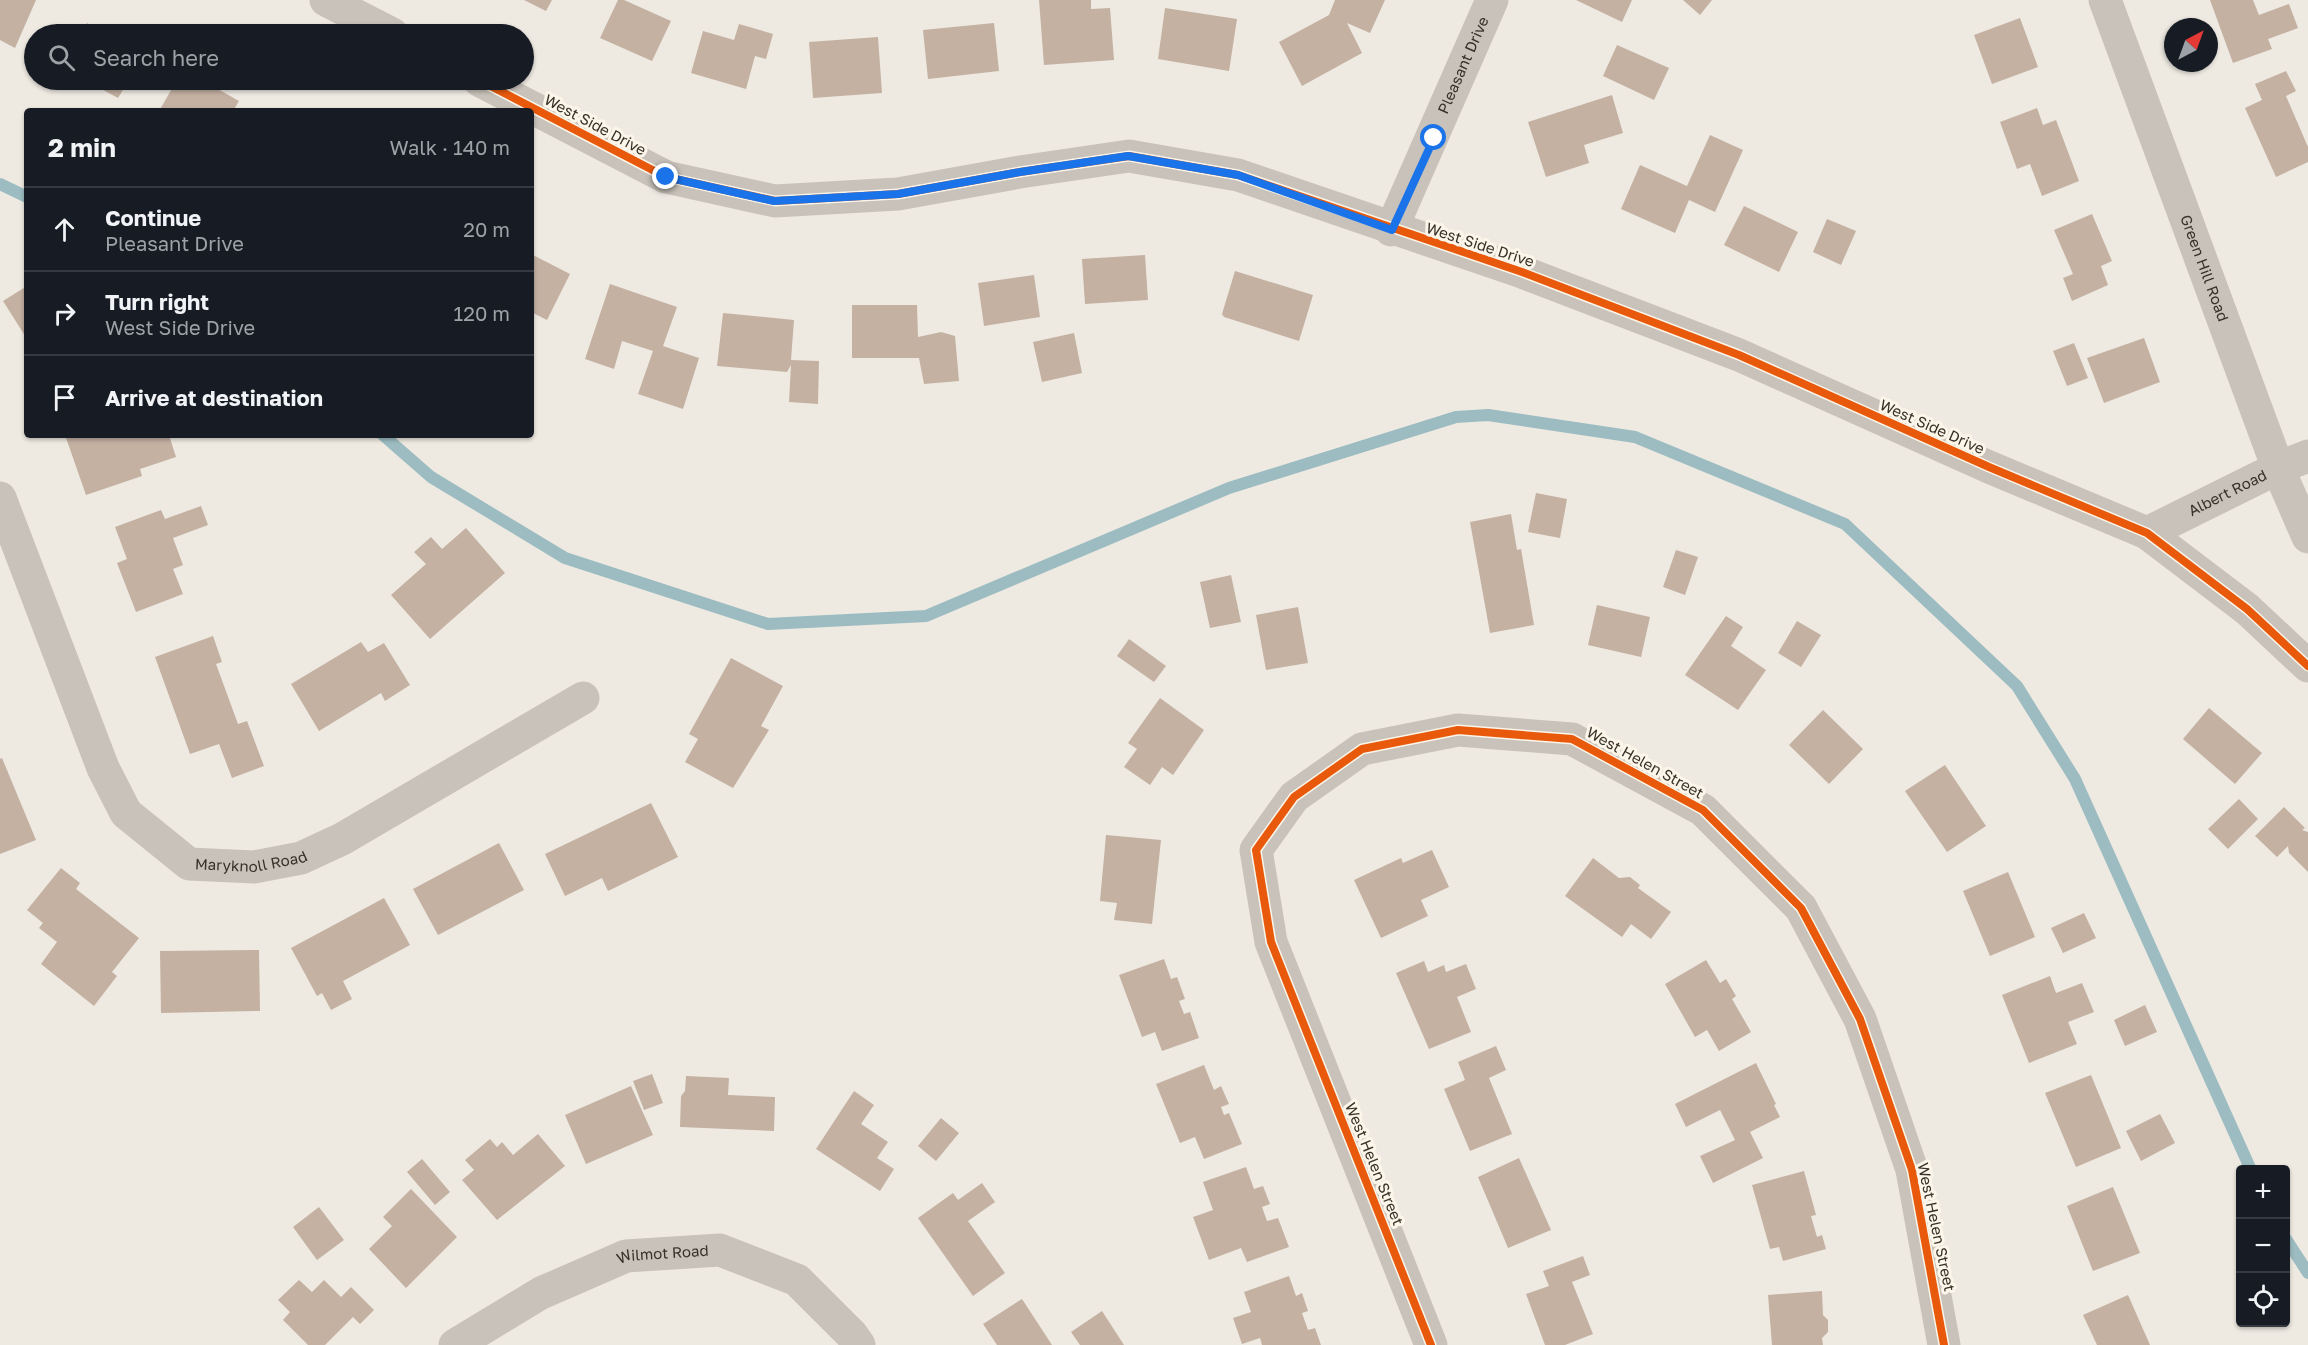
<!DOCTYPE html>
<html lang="en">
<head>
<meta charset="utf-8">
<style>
  body { margin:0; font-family:"Golos Text",sans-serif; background:#242831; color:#f1f3f6 }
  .controls { position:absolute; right:18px; bottom:18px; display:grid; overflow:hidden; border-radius:6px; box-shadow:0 2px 4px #0004 }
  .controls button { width:54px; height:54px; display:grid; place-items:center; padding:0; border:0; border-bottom:2px solid #363941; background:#171b24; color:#f1f3f6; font:30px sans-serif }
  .compass { position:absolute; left:2164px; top:18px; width:54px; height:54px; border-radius:50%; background:#171b24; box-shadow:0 2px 4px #0004; rotate:41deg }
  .stop { position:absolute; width:18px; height:18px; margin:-14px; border:4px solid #1a73e8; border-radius:50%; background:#fff }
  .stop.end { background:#1a73e8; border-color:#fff; box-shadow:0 2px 6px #0008 }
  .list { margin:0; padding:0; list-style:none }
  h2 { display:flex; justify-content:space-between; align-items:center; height:78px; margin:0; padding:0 24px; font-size:26px }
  h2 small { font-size:20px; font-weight:400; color:#9ea1a6 }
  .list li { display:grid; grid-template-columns:39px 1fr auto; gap:18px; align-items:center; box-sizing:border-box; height:84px; padding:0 24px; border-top:2px solid #363941 }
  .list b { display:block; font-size:22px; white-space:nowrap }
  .list p { margin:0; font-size:20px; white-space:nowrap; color:#9ea1a6 }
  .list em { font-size:20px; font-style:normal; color:#9ea1a6 }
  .icon { flex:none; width:33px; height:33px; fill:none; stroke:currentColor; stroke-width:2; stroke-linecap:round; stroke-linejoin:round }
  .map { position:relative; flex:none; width:2308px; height:1345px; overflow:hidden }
  .search { position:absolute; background:#171b24; box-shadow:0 2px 4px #0004; left:24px; top:24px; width:510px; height:66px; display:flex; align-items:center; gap:15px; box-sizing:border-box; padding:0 21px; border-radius:33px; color:#9ea1a6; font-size:22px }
  .panel { position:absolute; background:#171b24; box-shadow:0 2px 4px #0004; left:24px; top:108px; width:510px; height:330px; border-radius:6px }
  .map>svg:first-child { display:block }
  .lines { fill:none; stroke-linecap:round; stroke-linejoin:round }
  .stream { stroke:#9cbcc1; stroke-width:12 }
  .building { fill:#c4b1a2 }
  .minor { stroke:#c8c2ba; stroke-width:33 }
  .cycleway-casing { stroke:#fbf6e9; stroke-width:11 }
  .cycleway { stroke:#e8590c; stroke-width:8 }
  .route { stroke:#1a73e8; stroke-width:8 }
  .labels { text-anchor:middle; stroke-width:6; stroke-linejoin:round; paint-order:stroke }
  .street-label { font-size:15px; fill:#393028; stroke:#fbf6e9 }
</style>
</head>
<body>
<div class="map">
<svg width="2308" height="1345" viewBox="0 0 2308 1345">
  <rect width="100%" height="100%" fill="#eeeae2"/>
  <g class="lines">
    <g class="stream">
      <polyline points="0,184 27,197"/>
      <polyline points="383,435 431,477 565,558 768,624 926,616 1229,488 1456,417 1488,415 1635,437 1845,524 2017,686 2075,779 2251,1170"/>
      <polyline points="2286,1239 2308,1273"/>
    </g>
  </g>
  <g class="building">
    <polygon points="0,0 36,0 15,48 0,40"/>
    <polygon points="524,0 552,0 546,11"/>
    <polygon points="618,0 624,0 671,21 652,61 600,38"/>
    <polygon points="1039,0 1091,0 1091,9 1110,8 1114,60 1044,65"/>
    <polygon points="1335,0 1385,0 1370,33 1347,23 1362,53 1302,86 1279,42 1329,15"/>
    <polygon points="1576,0 1632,0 1622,22"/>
    <polygon points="1683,0 1712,0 1700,15"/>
    <polygon points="2210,0 2253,0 2259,15 2289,4 2298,28 2268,39 2272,49 2233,63"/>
    <polygon points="1165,8 1237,19 1229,71 1158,59"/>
    <polygon points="2020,18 2038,67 1992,84 1974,35"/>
    <polygon points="87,23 106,34 80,34"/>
    <polygon points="994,23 999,71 928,79 923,30"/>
    <polygon points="739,24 773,34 766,59 755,56 746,89 691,73 703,31 734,40"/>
    <polygon points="878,37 882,93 813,98 809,42"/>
    <polygon points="1617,45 1669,68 1654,100 1603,76"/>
    <polygon points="2286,71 2296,91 2286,96 2308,147 2308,162 2276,177 2245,108 2262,100 2255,84"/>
    <polygon points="85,80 129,80 118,98"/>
    <polygon points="177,80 202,80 239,101 233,111 159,111"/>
    <polygon points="1612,95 1623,133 1584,145 1589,163 1546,177 1528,122"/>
    <polygon points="2037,108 2043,125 2056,120 2079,181 2042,196 2030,164 2017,169 2000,122"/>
    <polygon points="1710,135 1743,150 1715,212 1689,200 1675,233 1621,209 1640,165 1687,186"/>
    <polygon points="1744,206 1798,232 1779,272 1724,245"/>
    <polygon points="2092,214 2112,261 2101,266 2108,285 2072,301 2063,278 2073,274 2054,230"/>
    <polygon points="1827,219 1856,231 1841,265 1813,252"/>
    <polygon points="531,254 570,274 547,320 531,312"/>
    <polygon points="1145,255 1148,300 1085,304 1082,259"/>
    <polygon points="1235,271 1313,295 1299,341 1224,317 1222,314"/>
    <polygon points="1034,275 1040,317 984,326 978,283"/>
    <polygon points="610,284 677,307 663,346 699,358 683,409 638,394 653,351 622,341 614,369 585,359"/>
    <polygon points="27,286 27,339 3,301"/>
    <polygon points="852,305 917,305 918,337 941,332 955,336 959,381 924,384 919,358 852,358"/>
    <polygon points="723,313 794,320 791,360 819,361 818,404 789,402 791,365 787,372 717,366"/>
    <polygon points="1074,333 1082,373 1042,382 1033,342"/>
    <polygon points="2144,338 2160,382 2104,403 2087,358"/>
    <polygon points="2074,343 2088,378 2067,386 2053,351"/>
    <polygon points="65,435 169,435 176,457 140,469 142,476 86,495"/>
    <polygon points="1536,493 1567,499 1560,538 1528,532"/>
    <polygon points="201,506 208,525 173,538 183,565 173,569 183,594 136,612 117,563 127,559 115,527 161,510 165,519"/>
    <polygon points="1511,514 1517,550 1521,549 1534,625 1490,633 1470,522"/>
    <polygon points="466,528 505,573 430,639 391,595 426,564 414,552 431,537 442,549"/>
    <polygon points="1676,550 1698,557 1685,595 1663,587"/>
    <polygon points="1231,575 1241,622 1210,628 1200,582"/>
    <polygon points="1597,605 1650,617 1641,657 1588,645"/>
    <polygon points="1298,607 1308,663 1266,670 1256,615"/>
    <polygon points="1726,616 1743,627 1731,646 1766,670 1738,710 1685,675"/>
    <polygon points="1797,621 1821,635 1801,667 1778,653"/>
    <polygon points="213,636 222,662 216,664 238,724 247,721 264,766 232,778 219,744 190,754 155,657"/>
    <polygon points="1129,639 1166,666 1154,682 1117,656"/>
    <polygon points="361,642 368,652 384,643 410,685 385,701 381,693 319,731 291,684"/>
    <polygon points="731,658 783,686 761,726 769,730 733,788 685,762 698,739 689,734"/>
    <polygon points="1160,698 1204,730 1173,775 1162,767 1150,785 1124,767 1137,749 1128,743"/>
    <polygon points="2209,708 2262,753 2235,784 2183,739"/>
    <polygon points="1823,710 1863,749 1829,784 1789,745"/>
    <polygon points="2,758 36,840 0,854 0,759"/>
    <polygon points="1945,765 1986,826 1947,852 1905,791"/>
    <polygon points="2239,799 2258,819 2228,849 2208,829"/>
    <polygon points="651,803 678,857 608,891 602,878 565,896 545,854"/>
    <polygon points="2284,807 2305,828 2302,830 2308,832 2308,872 2289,853 2288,846 2277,857 2255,836"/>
    <polygon points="1106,835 1161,840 1152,924 1114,920 1117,903 1100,901"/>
    <polygon points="499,843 524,890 438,935 413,889"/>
    <polygon points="1432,850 1449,887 1421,900 1428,916 1381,938 1354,880 1401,858 1403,863"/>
    <polygon points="1593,858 1619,878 1630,877 1640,885 1638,888 1671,912 1651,939 1631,924 1622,937 1565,896"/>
    <polygon points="61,868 80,883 76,889 139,938 112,972 117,976 94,1006 41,964 57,942 39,928 43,923 27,910"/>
    <polygon points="2008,872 2035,937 1990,956 1963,891"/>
    <polygon points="384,898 410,945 343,981 352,999 331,1010 322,993 317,996 291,948"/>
    <polygon points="2084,913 2096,938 2063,953 2051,928"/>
    <polygon points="259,950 260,1011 161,1013 160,951"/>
    <polygon points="1164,959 1171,979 1177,977 1185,999 1179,1001 1184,1014 1190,1012 1199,1038 1162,1051 1155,1032 1142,1037 1119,975"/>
    <polygon points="1706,960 1720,983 1726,979 1736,996 1732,999 1751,1032 1719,1051 1707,1030 1695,1037 1665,984"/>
    <polygon points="1424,961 1428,972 1444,965 1446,972 1466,964 1476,989 1457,997 1471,1032 1429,1049 1396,973"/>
    <polygon points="2050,976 2056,993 2082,983 2094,1012 2068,1022 2077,1044 2029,1063 2002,995"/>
    <polygon points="2145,1005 2157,1032 2125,1046 2114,1020"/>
    <polygon points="1496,1046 1506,1070 1489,1078 1512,1134 1470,1151 1444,1089 1465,1080 1458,1062"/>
    <polygon points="1756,1063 1776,1104 1774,1105 1780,1117 1750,1132 1763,1158 1713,1183 1700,1156 1735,1140 1720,1110 1686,1127 1675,1104"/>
    <polygon points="1204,1065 1214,1090 1221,1086 1229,1104 1221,1107 1224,1115 1229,1113 1242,1144 1204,1159 1195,1137 1180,1143 1156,1084"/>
    <polygon points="652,1074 663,1103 644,1110 633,1081"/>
    <polygon points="2091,1075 2121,1148 2076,1167 2045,1093"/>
    <polygon points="686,1076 729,1078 728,1095 775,1097 774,1131 680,1127 681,1096 685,1091"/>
    <polygon points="631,1086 653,1135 586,1164 565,1115"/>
    <polygon points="854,1091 874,1105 861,1124 888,1142 877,1158 894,1169 880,1191 816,1149"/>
    <polygon points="2160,1114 2175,1143 2141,1161 2126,1131"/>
    <polygon points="941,1118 959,1133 936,1161 918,1146"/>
    <polygon points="538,1134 565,1166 497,1220 462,1180 474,1170 465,1160 490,1139 497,1147 502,1142 513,1155"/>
    <polygon points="1519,1158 1551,1230 1508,1248 1478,1177"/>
    <polygon points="422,1159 450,1192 435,1205 407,1172"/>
    <polygon points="1246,1167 1254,1189 1263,1186 1270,1204 1262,1207 1267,1221 1278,1218 1289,1247 1247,1262 1241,1248 1209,1260 1193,1217 1213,1210 1203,1182"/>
    <polygon points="1804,1171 1816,1215 1811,1216 1817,1237 1822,1235 1826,1249 1783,1261 1779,1247 1770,1249 1752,1185"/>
    <polygon points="982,1183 995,1202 968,1221 1005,1273 973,1296 918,1218 953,1193 958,1200"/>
    <polygon points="2113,1187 2140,1253 2093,1271 2067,1206"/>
    <polygon points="411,1189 457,1237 406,1288 369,1249 392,1226 383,1217"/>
    <polygon points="319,1207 344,1240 317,1260 293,1227"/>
    <polygon points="1583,1256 1590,1275 1572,1282 1593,1334 1565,1345 1545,1345 1526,1294 1549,1286 1543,1271"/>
    <polygon points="1289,1276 1296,1296 1302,1293 1308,1311 1302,1313 1308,1330 1315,1328 1321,1345 1262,1345 1260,1338 1242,1344 1233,1318 1251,1312 1244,1292"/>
    <polygon points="299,1280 312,1292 324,1280 341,1297 351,1287 374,1310 360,1324 353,1317 325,1345 308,1345 283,1320 290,1312 278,1300"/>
    <polygon points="1822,1291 1823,1315 1828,1320 1828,1332 1822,1338 1823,1345 1772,1345 1768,1295"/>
    <polygon points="2128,1295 2150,1345 2097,1345 2083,1315"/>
    <polygon points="1022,1299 1052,1345 997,1345 983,1324"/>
    <polygon points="1102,1311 1124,1345 1080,1345 1071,1332"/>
  </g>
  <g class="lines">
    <g class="minor">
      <polyline points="326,0 392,34"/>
      <path id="s1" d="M 2105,0 L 2278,468 L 2308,537"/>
      <polyline points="479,80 666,177 775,201 898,194 1020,172 1129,156 1238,175 1522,272 1739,355 1989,467 2147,533 2247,609 2308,666"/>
      <path id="s2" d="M 1391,230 L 1492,0"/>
      <path id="s3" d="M 0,498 L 103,768 L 126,813 L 189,864 L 254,867 L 301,858 L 342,839 L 583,698"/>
      <path id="s4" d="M 2147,533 L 2278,468 L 2308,456"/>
      <path id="s5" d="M 455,1345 L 541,1293 L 626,1256 L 720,1250 L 797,1280 L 852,1335 L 859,1345"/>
      <polyline points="1431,1345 1271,942 1256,850 1294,797 1362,749 1458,730 1572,739 1703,810 1801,908 1860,1019 1912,1170 1944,1345"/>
    </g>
    <defs>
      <g id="cycleway">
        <polyline points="479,80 666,177 775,201 898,194 1020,172 1129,156 1238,175 1522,272 1739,355 1989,467 2147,533 2247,609 2308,666"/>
        <polyline points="1431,1345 1271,942 1256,850 1294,797 1362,749 1458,730 1572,739 1703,810 1801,908 1860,1019 1912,1170 1944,1345"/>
      </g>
    </defs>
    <use href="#cycleway" class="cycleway-casing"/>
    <use href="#cycleway" class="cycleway"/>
  </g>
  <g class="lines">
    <polyline class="route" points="666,177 774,201 898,194 1020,172 1128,156 1238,175 1392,230 1434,138"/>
  </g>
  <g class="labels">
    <g class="street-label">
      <text dy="5" stroke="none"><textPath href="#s2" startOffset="180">Pleasant Drive</textPath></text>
      <text transform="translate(595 125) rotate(28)" y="5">West Side Drive</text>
      <text transform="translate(1480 245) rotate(18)" y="5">West Side Drive</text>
      <text dy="5" stroke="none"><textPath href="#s1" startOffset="286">Green Hill Road</textPath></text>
      <text transform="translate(1932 427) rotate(24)" y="5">West Side Drive</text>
      <text dy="5" stroke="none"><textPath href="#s4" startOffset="90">Albert Road</textPath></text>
      <text transform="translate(1645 763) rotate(29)" y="5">West Helen Street</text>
      <text dy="5" stroke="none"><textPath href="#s3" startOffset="483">Maryknoll Road</textPath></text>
      <text transform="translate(1374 1164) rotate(68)" y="5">West Helen Street</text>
      <text transform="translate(1936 1227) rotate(78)" y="5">West Helen Street</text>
      <text dy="5" stroke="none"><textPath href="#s5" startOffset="230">Wilmot Road</textPath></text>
    </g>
  </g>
</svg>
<div class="controls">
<button>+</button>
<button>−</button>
<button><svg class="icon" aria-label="locate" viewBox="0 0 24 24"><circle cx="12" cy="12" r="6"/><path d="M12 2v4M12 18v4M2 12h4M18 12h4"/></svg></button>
</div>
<svg class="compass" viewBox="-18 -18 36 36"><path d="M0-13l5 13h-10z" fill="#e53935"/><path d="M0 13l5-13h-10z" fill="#9ea1a6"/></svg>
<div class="stop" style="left:1434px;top:138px"></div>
<div class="stop end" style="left:666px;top:177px"></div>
<div class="search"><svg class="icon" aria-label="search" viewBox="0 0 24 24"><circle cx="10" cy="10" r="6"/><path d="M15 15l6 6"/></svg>Search here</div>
<section class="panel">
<h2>2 min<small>Walk · 140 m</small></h2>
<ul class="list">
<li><svg class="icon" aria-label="ahead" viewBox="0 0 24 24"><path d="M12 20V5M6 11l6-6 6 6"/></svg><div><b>Continue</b><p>Pleasant Drive</p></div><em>20 m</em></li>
<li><svg class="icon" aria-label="right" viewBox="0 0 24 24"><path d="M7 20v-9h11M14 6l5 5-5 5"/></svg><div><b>Turn right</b><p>West Side Drive</p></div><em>120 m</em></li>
<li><svg class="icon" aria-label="arrive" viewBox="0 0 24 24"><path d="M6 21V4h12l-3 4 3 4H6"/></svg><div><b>Arrive at destination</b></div></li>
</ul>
</section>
</div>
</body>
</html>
